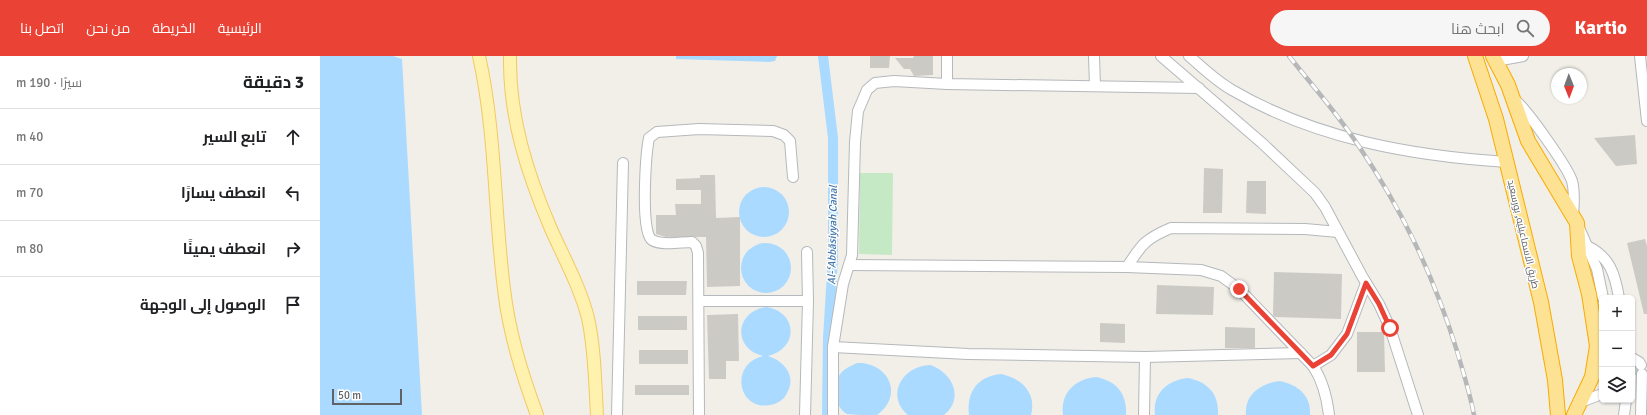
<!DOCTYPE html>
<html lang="ar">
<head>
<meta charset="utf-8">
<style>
  body { margin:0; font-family:Signika,Cairo,sans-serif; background:#f6f6f6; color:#202124; direction:rtl }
  .controls { position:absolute; right:12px; bottom:12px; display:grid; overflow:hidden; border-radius:6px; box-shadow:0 1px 3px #0004 }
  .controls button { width:36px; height:36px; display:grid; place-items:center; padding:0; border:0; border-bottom:1px solid #e0e0e0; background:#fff; color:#202124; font:20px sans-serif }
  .compass { position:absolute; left:1231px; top:12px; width:36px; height:36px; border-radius:50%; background:#fff; box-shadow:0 1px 3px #0004; rotate:179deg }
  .scale { position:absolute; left:12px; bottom:10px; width:70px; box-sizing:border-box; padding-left:4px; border:2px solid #5f6368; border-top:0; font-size:11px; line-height:14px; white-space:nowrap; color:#5f6368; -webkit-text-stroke:3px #fff; paint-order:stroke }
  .stop { position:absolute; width:12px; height:12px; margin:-9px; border:3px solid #ea4335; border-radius:50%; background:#fff }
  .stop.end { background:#ea4335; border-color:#fff; box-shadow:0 1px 4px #0008 }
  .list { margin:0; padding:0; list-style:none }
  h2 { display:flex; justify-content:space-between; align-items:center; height:52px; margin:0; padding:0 16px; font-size:17px }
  h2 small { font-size:13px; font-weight:400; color:#757577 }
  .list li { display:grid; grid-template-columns:26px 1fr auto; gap:12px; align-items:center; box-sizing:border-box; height:56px; padding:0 16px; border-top:1px solid #e0e0e0 }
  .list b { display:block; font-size:15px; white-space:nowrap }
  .list em { font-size:13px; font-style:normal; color:#757577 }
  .icon { flex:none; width:22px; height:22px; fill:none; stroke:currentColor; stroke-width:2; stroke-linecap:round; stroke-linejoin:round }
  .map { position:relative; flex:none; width:1327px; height:359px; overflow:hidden; direction:ltr }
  header { display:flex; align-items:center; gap:24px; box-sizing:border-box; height:56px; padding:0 20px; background:#ea4335; color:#fff }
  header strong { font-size:19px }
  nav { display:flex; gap:22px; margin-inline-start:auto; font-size:14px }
  .search { width:280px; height:36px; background:#f6f6f6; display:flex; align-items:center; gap:10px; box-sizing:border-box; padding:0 14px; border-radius:22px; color:#757577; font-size:15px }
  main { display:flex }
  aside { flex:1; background:#fff }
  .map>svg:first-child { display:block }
  .green { fill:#c5e8c5 }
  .water { fill:#aadaff }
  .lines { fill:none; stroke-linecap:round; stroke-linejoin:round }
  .canal { stroke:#aadaff; stroke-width:10 }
  .building { fill:#cccac5 }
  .minor-tunnel { stroke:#ccccc8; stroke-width:10; stroke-dasharray:10 5; stroke-linecap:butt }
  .minor-casing { stroke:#b5b8bc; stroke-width:12 }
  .major-casing { stroke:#f2c960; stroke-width:14 }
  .highway-casing { stroke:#f9ab00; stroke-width:16 }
  .minor { stroke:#fff; stroke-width:10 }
  .major { stroke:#fff2af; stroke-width:12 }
  .highway { stroke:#fde293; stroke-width:14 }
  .rail-casing { stroke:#b6b7b8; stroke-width:4.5 }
  .rail { stroke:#fff; stroke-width:3; stroke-dasharray:9; stroke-linecap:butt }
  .route { stroke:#ea4335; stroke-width:5 }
  .labels { text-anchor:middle; stroke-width:3; stroke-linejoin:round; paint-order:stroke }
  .street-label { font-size:10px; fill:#5f6368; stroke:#fff }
  .water-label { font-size:11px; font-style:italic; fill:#4174aa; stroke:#fff }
</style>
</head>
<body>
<header>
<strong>Kartio</strong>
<div class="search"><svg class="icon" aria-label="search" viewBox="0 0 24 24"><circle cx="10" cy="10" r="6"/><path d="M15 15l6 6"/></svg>ابحث هنا</div>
<nav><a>الرئيسية</a><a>الخريطة</a><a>من نحن</a><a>اتصل بنا</a></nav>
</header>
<main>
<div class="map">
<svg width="1327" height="359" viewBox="0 0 1327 359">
  <rect width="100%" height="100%" fill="#f1efe8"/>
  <polygon class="green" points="540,117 573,117 572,199 539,198"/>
  <g class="water">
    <polygon points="0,0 73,0 82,3 102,359 0,359"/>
    <polygon points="356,0 457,0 455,5 449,6 356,3"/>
    <circle cx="444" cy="156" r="25"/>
    <circle cx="446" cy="212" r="25"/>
    <path d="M 446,251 C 478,256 479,292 448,300 C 464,305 477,320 467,337 C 464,344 457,348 450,349 C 418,355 409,308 443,300 C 412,292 415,256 446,251 Z"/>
    <path d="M 537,307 C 568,306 585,339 557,359 C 549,359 533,359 527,358 C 514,351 512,328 521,317 C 525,312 531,310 537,307 Z"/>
    <path d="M 610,309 C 632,316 645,342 624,359 L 588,359 C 565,340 582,310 610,309 Z"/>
    <path d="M 681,318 C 701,322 717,337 711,359 L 649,359 C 646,336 658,320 681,318 Z"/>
    <path d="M 776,321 C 797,325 807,338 806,359 L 743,359 C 740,337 755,323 776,321 Z"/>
    <path d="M 868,322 C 888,326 899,338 898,359 L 835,359 C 832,337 848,324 868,322 Z"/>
    <path d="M 960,325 C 978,329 991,339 990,359 L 926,359 C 924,338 942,327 960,325 Z"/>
  </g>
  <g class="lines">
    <polyline class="canal" points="503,0 513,82 513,202 508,282 507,359"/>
  </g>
  <g class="building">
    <polygon points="550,0 570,0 569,12 550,12"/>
    <polygon points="594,0 613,0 613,19 594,20 590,13 584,13 575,2 593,2"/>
    <polygon points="1315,79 1317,108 1296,110 1274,82"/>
    <polygon points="884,112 903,113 902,157 883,157"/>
    <polygon points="380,119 395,119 396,162 420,161 420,230 387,231 386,181 346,181 336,178 336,159 356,159 355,148 381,148 381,134 356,134 356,123 380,122"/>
    <polygon points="927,125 946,125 946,158 926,157"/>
    <polygon points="1325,183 1327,190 1327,258 1324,258 1307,187"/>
    <polygon points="954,216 1022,218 1021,263 955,261 953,259"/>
    <polygon points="317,225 367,225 366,239 317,239"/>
    <polygon points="837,229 894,231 893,259 836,258"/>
    <polygon points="418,258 419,305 406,305 406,323 389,323 387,259"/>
    <rect x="318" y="260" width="49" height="14"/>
    <polygon points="780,267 805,268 805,287 780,286"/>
    <polygon points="905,271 935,272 935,292 905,292"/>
    <polygon points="1037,276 1064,276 1065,316 1037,316"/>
    <rect x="319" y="294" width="49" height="14"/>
    <rect x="315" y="329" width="54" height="10"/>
  </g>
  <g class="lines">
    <polyline class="minor-tunnel" points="1316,310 1317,319"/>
    <defs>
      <g id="minor">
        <polyline points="627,0 627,28"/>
        <polyline points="774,0 775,30"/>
        <polyline points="841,0 942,87 995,137 1005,151 1042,220 1059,248 1070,272 1098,359"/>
        <path d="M 869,0 C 883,12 896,25 912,34 C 996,83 1092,100 1187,106"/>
        <polyline points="1320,0 1327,65"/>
        <polyline points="1176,5 1203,0"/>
        <path d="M 1195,44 C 1207,54 1247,110 1252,125 C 1255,136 1254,148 1253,159"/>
        <polyline points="1260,174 1277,213 1283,242"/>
        <path d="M 1267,190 C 1290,201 1295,218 1299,242"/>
        <polyline points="487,196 488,245"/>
        <path d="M 529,209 L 807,211 L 881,214 L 901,220 L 919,233 L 993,310 C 1003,325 1007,342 1009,359"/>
        <path d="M 807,211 C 822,188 825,183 851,172 L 985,173 L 1018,176"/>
        <polyline points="380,245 488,245 485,359"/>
        <polyline points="513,291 648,298 825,301 981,297"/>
        <polyline points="1312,302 1319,306 1321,309"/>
        <polyline points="993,310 1011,299 1027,278 1046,227"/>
        <polyline points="1258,347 1282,338"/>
        <polyline points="297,359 303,107"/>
        <path d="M 379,359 L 378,197 L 376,190 L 372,186 C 361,186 342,190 332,184 C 320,177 326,97 329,82 L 337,76 L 379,73 L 453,75 L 464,79 L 470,85 L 473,121"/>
        <polyline points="513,359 513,291 523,228 532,199 535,86 538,55 547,34 555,27 574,25 627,28 879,32"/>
        <polyline points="824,359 825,301"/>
        <polyline points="1304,359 1306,344"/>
        <polyline points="1321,359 1322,318"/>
      </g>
      <g id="major">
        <path d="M 159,0 C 176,76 174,155 184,233 C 189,277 202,318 217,359"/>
        <path d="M 190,0 C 189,61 207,117 231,173 C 244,202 260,231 268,262 C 275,294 275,327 277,359"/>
      </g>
      <g id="highway">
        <polyline points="1155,0 1176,63 1221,246 1235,324 1238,359"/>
        <polyline points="1173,0 1188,29 1208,85 1257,167 1259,200 1269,238 1277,290 1272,321 1254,359"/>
      </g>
    </defs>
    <use href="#minor" class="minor-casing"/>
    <use href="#major" class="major-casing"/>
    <use href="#highway" class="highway-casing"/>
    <use href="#minor" class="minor"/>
    <use href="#major" class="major"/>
    <use href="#highway" class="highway"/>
    <defs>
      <path id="rail" d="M 969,0 C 991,28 1016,56 1036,86 C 1082,153 1113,218 1137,295 C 1143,316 1150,337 1154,359"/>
    </defs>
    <use href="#rail" class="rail-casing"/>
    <use href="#rail" class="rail"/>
  </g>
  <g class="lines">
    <polyline class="route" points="919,233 993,310 1011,299 1027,278 1046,227 1059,248 1070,272"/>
  </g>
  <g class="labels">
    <g class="street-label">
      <text transform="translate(1204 178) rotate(77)" y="4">طريق الاسماعيليه, بورسعيد</text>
    </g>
    <g class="water-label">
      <text transform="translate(512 179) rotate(-89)" y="4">Al-ʿAbbāsiyyah Canal</text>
    </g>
  </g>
</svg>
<div class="controls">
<button>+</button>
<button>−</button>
<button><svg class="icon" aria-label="layers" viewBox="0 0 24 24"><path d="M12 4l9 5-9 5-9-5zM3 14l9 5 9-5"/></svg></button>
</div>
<svg class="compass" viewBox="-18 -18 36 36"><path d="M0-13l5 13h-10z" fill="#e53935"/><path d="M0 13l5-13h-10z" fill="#757577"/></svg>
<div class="scale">50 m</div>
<div class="stop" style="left:1070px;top:272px"></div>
<div class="stop end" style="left:919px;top:233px"></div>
</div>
<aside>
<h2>3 دقيقة<small>سيرًا · 190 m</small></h2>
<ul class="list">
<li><svg class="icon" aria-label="ahead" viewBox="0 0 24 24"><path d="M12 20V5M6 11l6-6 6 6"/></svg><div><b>تابع السير</b></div><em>40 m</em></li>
<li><svg class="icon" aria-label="left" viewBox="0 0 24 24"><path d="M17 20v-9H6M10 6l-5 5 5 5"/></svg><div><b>انعطف يسارًا</b></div><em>70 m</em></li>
<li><svg class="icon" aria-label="right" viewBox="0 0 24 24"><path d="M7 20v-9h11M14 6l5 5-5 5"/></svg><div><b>انعطف يمينًا</b></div><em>80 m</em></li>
<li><svg class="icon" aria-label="arrive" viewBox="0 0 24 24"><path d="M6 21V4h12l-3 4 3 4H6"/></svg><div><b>الوصول إلى الوجهة</b></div></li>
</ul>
</aside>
</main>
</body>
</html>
